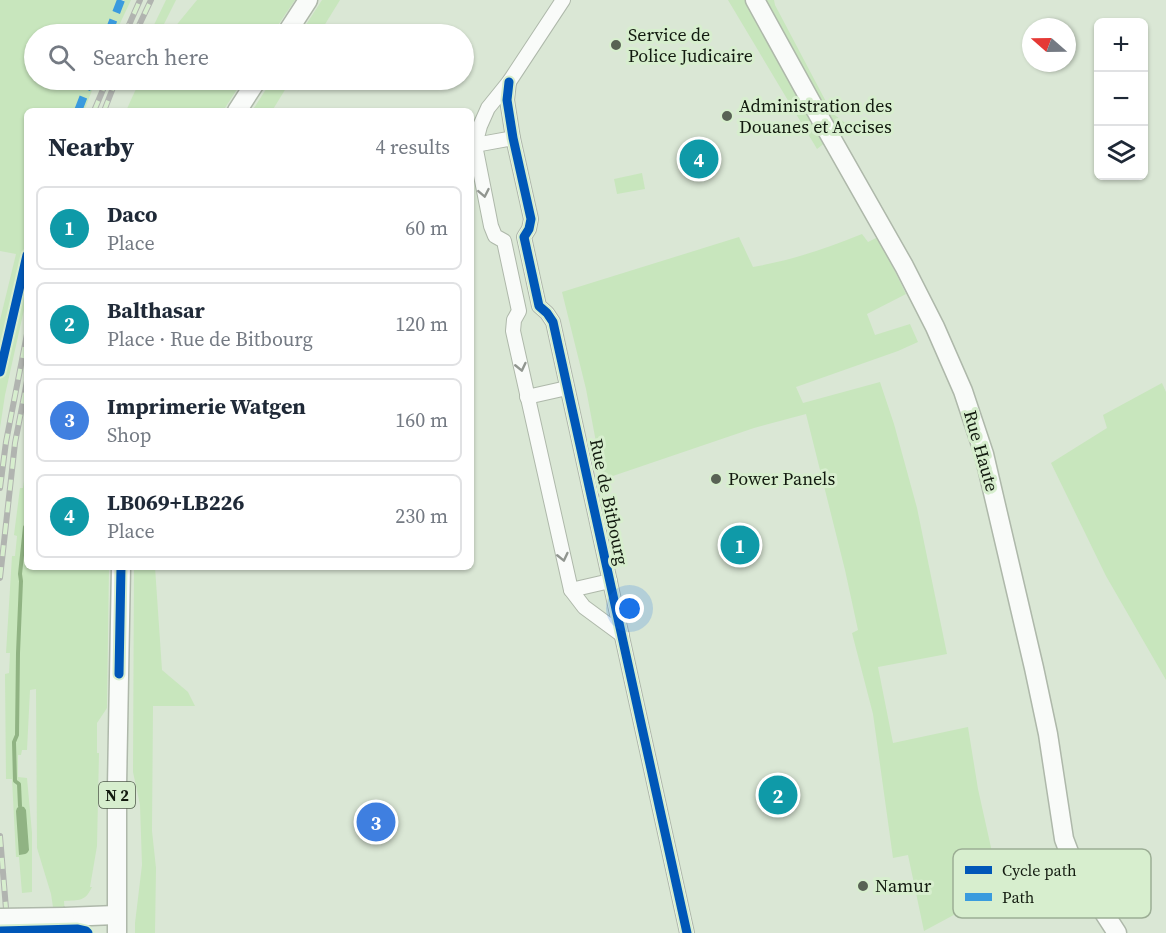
<!DOCTYPE html>
<html lang="en">
<head>
<meta charset="utf-8">
<style>
  body { margin:0; font-family:"Source Serif 4",serif; background:#f6f6f7; color:#1f2937 }
  .controls { position:absolute; right:18px; top:18px; display:grid; overflow:hidden; border-radius:9px; box-shadow:0 2px 4px #0004 }
  .controls button { width:54px; height:54px; display:grid; place-items:center; padding:0; border:0; border-bottom:2px solid #e0e1e3; background:#fff; color:#1f2937; font:30px sans-serif }
  .compass { position:absolute; left:1022px; top:18px; width:54px; height:54px; border-radius:50%; background:#fff; box-shadow:0 2px 4px #0004; rotate:290deg }
  .you { position:absolute; left:630px; top:609px; width:21px; height:21px; margin:-15px; border:4px solid #fff; border-radius:50%; background:#1a73e8; box-shadow:0 0 0 9px #1a73e833 }
  .badge { display:grid; place-items:center; width:39px; height:39px; border-radius:50%; background:#db2777; color:#fff; font-size:20px; font-weight:700 }
  .pin { position:absolute; translate:-50% -50%; border:3px solid #fff; box-shadow:0 2px 6px #0006 }
  .list { margin:0; padding:0; list-style:none }
  h2 { display:flex; justify-content:space-between; align-items:center; height:78px; margin:0; padding:0 24px; font-size:26px }
  h2 small { font-size:20px; font-weight:400; color:#747a83 }
  .list li { display:grid; grid-template-columns:39px 1fr auto; gap:18px; align-items:center; box-sizing:border-box; height:84px; margin:0 12px 12px; padding:0 12px; border:2px solid #e0e1e3; border-radius:9px }
  .list b { display:block; font-size:22px; white-space:nowrap }
  .list p { margin:0; font-size:20px; white-space:nowrap; color:#747a83 }
  .list em { font-size:20px; font-style:normal; color:#747a83 }
  .icon { flex:none; width:33px; height:33px; fill:none; stroke:currentColor; stroke-width:2; stroke-linecap:round; stroke-linejoin:round }
  .map { position:relative; flex:none; width:1166px; height:933px; overflow:hidden }
  .search { position:absolute; background:#fff; box-shadow:0 2px 4px #0004; left:24px; top:24px; width:450px; height:66px; display:flex; align-items:center; gap:15px; box-sizing:border-box; padding:0 21px; border-radius:33px; color:#747a83; font-size:22px }
  .panel { position:absolute; background:#fff; box-shadow:0 2px 4px #0004; left:24px; top:108px; width:450px; height:462px; border-radius:9px }
  .map>svg:first-child { display:block }
  .green { fill:#c8e6bd }
  .water { fill:#90b383 }
  .lines { fill:none; stroke-linecap:round; stroke-linejoin:round }
  .stream { stroke:#90b383; stroke-width:4 }
  .minor-casing { stroke:#aeb8aa; stroke-width:16 }
  .major-casing { stroke:#aeb8aa; stroke-width:21 }
  .minor { stroke:#f9fbf9; stroke-width:14 }
  .major { stroke:#f9fbf9; stroke-width:18 }
  .rail-casing { stroke:#b1b4b0; stroke-width:6 }
  .rail { stroke:#d7eece; stroke-width:4; stroke-dasharray:11; stroke-linecap:butt }
  .major-bridge-casing { stroke:#aeb8aa; stroke-width:21; stroke-linecap:butt }
  .major-bridge { stroke:#f9fbf9; stroke-width:18 }
  .quiet { stroke:#3a9bde; stroke-width:8; stroke-dasharray:15 8; stroke-linecap:butt }
  .cycleway-casing { stroke:#d7eece; stroke-width:13 }
  .cycleway { stroke:#0057b8; stroke-width:9 }
  .oneway { stroke:#919690 }
  .poi-dot { fill:#586254; stroke:#d7eece; stroke-width:2 }
  .labels { text-anchor:middle; stroke-width:6; stroke-linejoin:round; paint-order:stroke }
  .shield { fill:#d7eece; stroke:#4d5a48; stroke-width:1.5 }
  .shield-label { font-size:16px; font-weight:bold; fill:#121a0f }
  .poi-label { font-size:18px; fill:#121a0f; stroke:#d7eece; text-anchor:start }
  .street-label { font-size:18px; fill:#121a0f; stroke:#d7eece }
  .key { fill:#d7eece; stroke:#9cae95; stroke-width:1.5 }
  .key-label { font-size:16px; fill:#121a0f }
</style>
</head>
<body>
<div class="map">
<svg width="1166" height="933" viewBox="0 0 1166 933">
  <rect width="100%" height="100%" fill="#dae7d5"/>
  <g class="green">
    <polygon points="0,0 117,0 121,10 124,0 131,0 115,34 34,34 34,80 96,80 84,111 27,111 27,296 5,395 0,428 0,320 16,254 0,251"/>
    <polygon points="166,0 176,0 159,34 152,29"/>
    <polygon points="197,0 295,0 272,34 169,34"/>
    <polygon points="322,0 340,0 319,34 300,34"/>
    <polygon points="728,0 774,0 775,5 832,113 848,125 817,149"/>
    <polygon points="140,80 243,80 223,111 126,111"/>
    <polygon points="272,80 291,80 272,111 252,111"/>
    <polygon points="642,173 645,189 617,194 614,179"/>
    <path d="M 862,234 L 868,242 L 878,237 L 906,294 L 867,314 L 875,335 L 910,324 L 918,342 L 898,351 L 796,387 L 803,403 L 880,382 L 894,424 L 917,508 L 947,654 L 878,667 L 893,743 L 968,727 L 978,789 L 996,870 L 981,877 L 987,897 L 924,931 L 908,855 L 893,858 L 873,714 L 852,633 L 858,630 L 845,570 L 806,414 L 754,428 L 604,479 L 599,458 L 586,389 L 562,292 L 739,237 L 753,267 C 792,260 825,249 862,234 Z"/>
    <polygon points="1162,383 1166,392 1166,680 1106,576 1051,463 1107,428 1103,415"/>
    <path d="M 27,460 L 27,567 L 109,567 L 107,708 L 97,723 L 97,753 L 99,753 L 97,846 L 90,887 L 92,887 C 85,902 79,900 64,901 L 66,932 L 80,933 L 57,933 L 51,894 L 37,848 L 36,689 L 30,690 L 27,750 L 22,750 L 21,755 L 18,755 L 18,777 L 27,778 L 32,833 L 32,892 L 22,893 L 19,857 L 16,857 L 12,779 L 6,779 L 5,674 L 9,673 L 10,653 L 6,653 L 12,556 L 15,556 L 17,536 L 14,535 L 20,488 L 23,488 Z"/>
    <polygon points="134,567 155,567 162,670 188,692 195,706 153,706 152,831 156,868 155,933 135,933 135,923 142,865 140,805 133,772"/>
  </g>
  <path class="water" d="M 20,806 L 24,807 L 26,810 L 29,850 C 27,855 24,854 19,855 L 16,811 L 17,808 Z"/>
  <g class="lines">
    <polyline class="stream" points="20,806 19,784 15,781 14,742 17,735 18,653 21,581 20,574 25,527"/>
    <defs>
      <g id="minor">
        <polyline points="563,0 509,82 488,108 480,126 475,145 491,226 495,236 504,241 519,311 514,320 513,331 571,590 584,607 622,635"/>
        <polyline points="509,82 507,100 513,138 531,219 529,229 524,237 539,306 547,313 553,322 687,933"/>
        <polyline points="475,145 513,138"/>
        <polyline points="527,397 567,388"/>
        <polyline points="571,590 610,581"/>
      </g>
      <g id="major">
        <polyline points="755,0 820,118 904,266 935,327 963,391 984,454 1034,668 1048,734 1064,839 1075,868 1117,933"/>
        <polyline points="286,34 308,0"/>
        <polyline points="237,111 257,80"/>
        <polyline points="65,917 116,915"/>
        <polyline points="117,933 117,786 121,567"/>
      </g>
    </defs>
    <use href="#minor" class="minor-casing"/>
    <use href="#major" class="major-casing"/>
    <use href="#minor" class="minor"/>
    <use href="#major" class="major"/>
    <defs>
      <g id="rail">
        <polyline points="125,34 140,0"/>
        <polyline points="135,34 151,0"/>
        <polyline points="94,111 107,80"/>
        <polyline points="104,111 116,80"/>
        <polyline points="0,488 6,442 27,334"/>
        <polyline points="0,578 15,443 27,381"/>
        <polyline points="0,836 8,933"/>
      </g>
    </defs>
    <use href="#rail" class="rail-casing"/>
    <use href="#rail" class="rail"/>
    <defs>
      <polyline id="major-bridge" points="0,918 65,917"/>
    </defs>
    <use href="#major-bridge" class="major-bridge-casing"/>
    <use href="#major-bridge" class="major-bridge"/>
    <g class="quiet">
      <polyline points="108,34 121,0"/>
      <polyline points="78,111 90,80"/>
    </g>
    <defs>
      <g id="cycleway">
        <polyline points="509,82 507,100 513,138 531,219 529,229 524,237 539,306 547,313 553,322 687,933"/>
        <polyline points="0,372 27,255"/>
        <polyline points="119,674 121,567"/>
        <polyline points="0,931 77,929 86,931 88,933"/>
      </g>
    </defs>
    <use href="#cycleway" class="cycleway-casing"/>
    <use href="#cycleway" class="cycleway"/>
  </g>
  <defs><path id="oneway-chevron" d="M-2-3.5L2.5 0L-2 3.5" fill="none" stroke-width="1.6" stroke-linecap="round" stroke-linejoin="round" transform="scale(1.5)"/></defs>
  <g class="oneway">
    <use href="#oneway-chevron" transform="translate(484 193) rotate(79)"/>
    <use href="#oneway-chevron" transform="translate(521 367) rotate(77)"/>
    <use href="#oneway-chevron" transform="translate(563 557) rotate(77)"/>
  </g>
  <g class="poi-dot">
    <circle cx="616" cy="45" r="6"/>
    <circle cx="727" cy="116" r="6"/>
    <circle cx="716" cy="479" r="6"/>
    <circle cx="863" cy="886" r="6"/>
  </g>
  <g class="labels">
    <rect class="shield" x="99" y="782" width="36" height="26" rx="4.5"/>
    <g class="shield-label">
      <text x="117" y="801">N 2</text>
    </g>
    <g class="poi-label">
      <text x="628" y="41">Service de<tspan x="628" dy="21">Police Judicaire</tspan></text>
      <text x="739" y="112">Administration des<tspan x="739" dy="21">Douanes et Accises</tspan></text>
      <text x="728" y="485">Power Panels</text>
      <text x="875" y="892">Namur</text>
    </g>
    <g class="street-label">
      <text transform="translate(981 451) rotate(74)" y="6">Rue Haute</text>
      <text transform="translate(609 502) rotate(78)" y="6">Rue de Bitbourg</text>
    </g>
  </g>
  <rect x="953" y="849" width="198" height="69" rx="9" class="key"/>
  <rect x="965" y="866" width="27" height="8" fill="#0057b8"/>
  <rect x="965" y="893" width="27" height="8" fill="#3a9bde"/>
  <g class="key-label">
    <text x="1002" y="876">Cycle path</text>
    <text x="1002" y="903">Path</text>
  </g>
</svg>
<div class="controls">
<button>+</button>
<button>−</button>
<button><svg class="icon" aria-label="layers" viewBox="0 0 24 24"><path d="M12 4l9 5-9 5-9-5zM3 14l9 5 9-5"/></svg></button>
</div>
<svg class="compass" viewBox="-18 -18 36 36"><path d="M0-13l5 13h-10z" fill="#e53935"/><path d="M0 13l5-13h-10z" fill="#747a83"/></svg>
<div class="you"></div>
<div class="pin badge" style="left:740px;top:545px;background:#0f9aa8">1</div>
<div class="pin badge" style="left:778px;top:795px;background:#0f9aa8">2</div>
<div class="pin badge" style="left:376px;top:822px;background:#3f7fe0">3</div>
<div class="pin badge" style="left:699px;top:159px;background:#0f9aa8">4</div>
<div class="search"><svg class="icon" aria-label="search" viewBox="0 0 24 24"><circle cx="10" cy="10" r="6"/><path d="M15 15l6 6"/></svg>Search here</div>
<section class="panel">
<h2>Nearby<small>4 results</small></h2>
<ul class="list">
<li><span class="badge" style="background:#0f9aa8">1</span><div><b>Daco</b><p>Place</p></div><em>60 m</em></li>
<li><span class="badge" style="background:#0f9aa8">2</span><div><b>Balthasar</b><p>Place · Rue de Bitbourg</p></div><em>120 m</em></li>
<li><span class="badge" style="background:#3f7fe0">3</span><div><b>Imprimerie Watgen</b><p>Shop</p></div><em>160 m</em></li>
<li><span class="badge" style="background:#0f9aa8">4</span><div><b>LB069+LB226</b><p>Place</p></div><em>230 m</em></li>
</ul>
</section>
</div>
</body>
</html>
